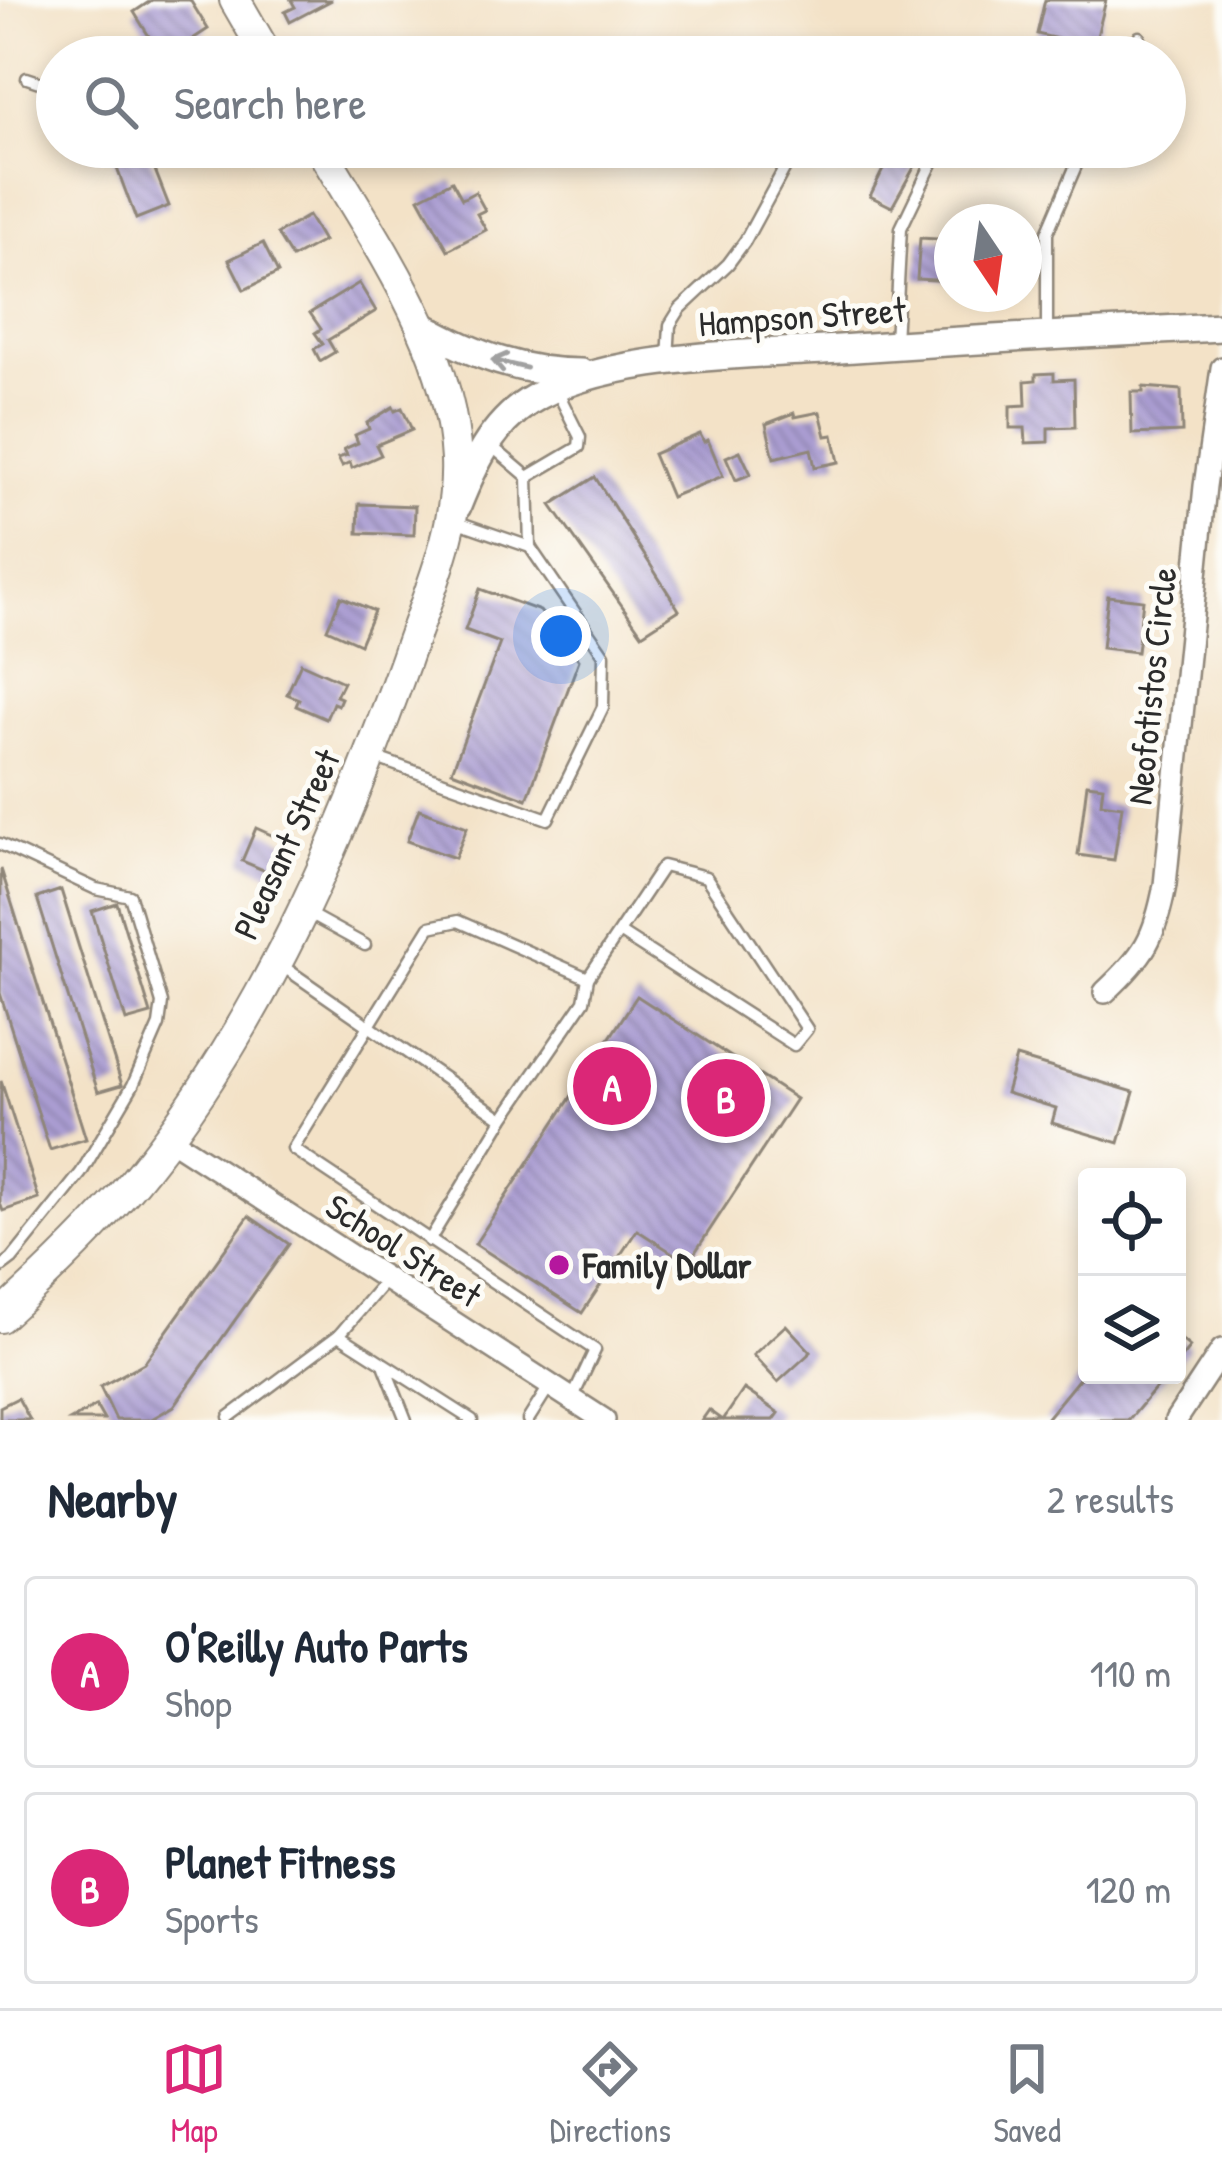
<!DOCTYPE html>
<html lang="en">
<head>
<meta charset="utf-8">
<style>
  body { margin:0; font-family:"Patrick Hand",sans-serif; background:#f6f6f7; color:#1f2937 }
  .controls { position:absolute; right:36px; bottom:36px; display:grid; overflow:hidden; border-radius:12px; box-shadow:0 6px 18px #0003 }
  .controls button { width:108px; height:108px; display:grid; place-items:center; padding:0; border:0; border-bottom:3px solid #e0e1e3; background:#fff; color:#1f2937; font:60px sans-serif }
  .compass { position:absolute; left:934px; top:204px; width:108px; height:108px; border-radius:50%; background:#fff; box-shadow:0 6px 18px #0003; rotate:167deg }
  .you { position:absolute; left:561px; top:636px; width:42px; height:42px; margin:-30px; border:9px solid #fff; border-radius:50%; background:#1a73e8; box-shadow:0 0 0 18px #1a73e833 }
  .badge { display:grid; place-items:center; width:78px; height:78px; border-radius:50%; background:#db2777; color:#fff; font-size:39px; font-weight:700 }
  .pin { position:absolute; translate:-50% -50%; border:6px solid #fff; box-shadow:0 3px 12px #0006 }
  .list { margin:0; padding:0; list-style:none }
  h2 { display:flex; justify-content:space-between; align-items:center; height:156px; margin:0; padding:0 48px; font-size:51px }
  h2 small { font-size:39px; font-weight:400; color:#747a83 }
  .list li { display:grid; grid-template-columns:78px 1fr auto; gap:36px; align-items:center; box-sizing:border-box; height:192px; margin:0 24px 24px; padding:0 24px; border:3px solid #e0e1e3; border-radius:12px }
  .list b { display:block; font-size:45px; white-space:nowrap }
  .list p { margin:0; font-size:39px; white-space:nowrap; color:#747a83 }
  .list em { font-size:39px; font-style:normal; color:#747a83 }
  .icon { flex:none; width:66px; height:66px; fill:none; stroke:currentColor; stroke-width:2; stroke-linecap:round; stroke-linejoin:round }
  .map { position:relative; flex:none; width:1222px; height:1420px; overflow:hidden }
  .search { position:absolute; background:#fff; box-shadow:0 6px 18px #0003; left:36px; right:36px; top:36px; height:132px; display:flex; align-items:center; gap:30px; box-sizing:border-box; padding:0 42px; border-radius:66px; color:#747a83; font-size:45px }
  .sheet { height:588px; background:#fff }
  nav { display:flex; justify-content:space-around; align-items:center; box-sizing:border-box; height:168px; border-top:3px solid #e0e1e3; background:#fff; font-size:33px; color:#747a83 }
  nav a { display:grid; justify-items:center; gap:6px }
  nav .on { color:#db2777 }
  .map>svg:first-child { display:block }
  .building { fill:url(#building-back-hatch) }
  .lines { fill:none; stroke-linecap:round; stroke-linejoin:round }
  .service-casing { stroke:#8f8679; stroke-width:15 }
  .minor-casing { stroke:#8f8679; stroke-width:26 }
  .tertiary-casing { stroke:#8f8679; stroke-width:32 }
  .secondary-casing { stroke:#8f8679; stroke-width:34 }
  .service { stroke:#fff; stroke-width:10 }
  .minor { stroke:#fff; stroke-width:21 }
  .tertiary { stroke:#fff; stroke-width:27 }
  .secondary { stroke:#fff; stroke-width:30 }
  .oneway { stroke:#a0a0a0 }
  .poi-dot { fill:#b5179e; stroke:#fdfcf7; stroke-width:4.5 }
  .labels { text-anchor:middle; stroke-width:10; stroke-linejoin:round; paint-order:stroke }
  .street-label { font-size:36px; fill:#2b2b2b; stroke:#fdfcf7 }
  .poi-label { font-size:36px; font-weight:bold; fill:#2b2b2b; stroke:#fdfcf7; text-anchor:start }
</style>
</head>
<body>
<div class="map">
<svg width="1222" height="1420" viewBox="0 0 1222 1420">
  <defs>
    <pattern id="building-back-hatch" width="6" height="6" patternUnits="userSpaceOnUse" patternTransform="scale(3)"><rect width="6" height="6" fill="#aa9dd2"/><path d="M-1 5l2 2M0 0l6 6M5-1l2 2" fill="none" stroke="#8b80ab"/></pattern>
  </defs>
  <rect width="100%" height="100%" fill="#fdfcf7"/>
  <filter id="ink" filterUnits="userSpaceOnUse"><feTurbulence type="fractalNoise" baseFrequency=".00833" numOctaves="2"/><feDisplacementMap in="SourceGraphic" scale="24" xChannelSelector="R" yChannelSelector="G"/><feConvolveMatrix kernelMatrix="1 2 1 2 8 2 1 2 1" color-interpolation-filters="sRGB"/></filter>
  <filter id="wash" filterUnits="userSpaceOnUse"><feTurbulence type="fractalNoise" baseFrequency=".004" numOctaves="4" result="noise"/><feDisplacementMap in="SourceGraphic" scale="48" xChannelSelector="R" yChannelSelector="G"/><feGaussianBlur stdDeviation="2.7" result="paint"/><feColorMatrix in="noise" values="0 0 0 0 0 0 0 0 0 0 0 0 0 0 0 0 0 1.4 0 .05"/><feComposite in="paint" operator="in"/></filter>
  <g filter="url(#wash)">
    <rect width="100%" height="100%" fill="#f3e2c7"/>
    <g id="blocks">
      <g class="building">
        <polygon points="152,0 190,0 208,29 179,48 176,43 160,54 134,12"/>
        <polygon points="291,0 332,0 290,22 285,12 295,7"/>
        <polygon points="1045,0 1106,0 1094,48 1037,34"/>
        <polygon points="365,44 372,57 342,57"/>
        <polygon points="109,147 146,147 169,206 136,219"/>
        <polygon points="894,147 919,147 916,153 921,155 892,207 870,196"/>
        <polygon points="452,181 462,199 475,192 485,210 477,214 486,230 448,250 419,198"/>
        <polygon points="308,216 323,241 292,258 277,234"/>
        <polygon points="1024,232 1031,232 1029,278 1024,278"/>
        <polygon points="920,238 952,240 952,281 917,279"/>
        <polygon points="263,243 278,273 244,290 229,260"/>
        <polygon points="359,283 376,311 328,340 335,352 320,361 314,349 323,344 315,333 321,329 310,313"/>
        <polygon points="1054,373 1054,380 1074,379 1075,427 1048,428 1048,442 1026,443 1025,428 1010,428 1010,406 1026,405 1025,381 1036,380 1036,374"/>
        <polygon points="1143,387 1181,390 1182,432 1132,434 1131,392 1143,392"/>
        <polygon points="393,407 395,411 402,408 412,430 376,445 381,455 352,468 350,462 342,466 338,458 347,455 344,449 358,443 355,435 369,429 367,423"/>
        <polygon points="820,412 826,436 833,435 839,462 815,467 811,449 774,458 766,424 794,413 795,417"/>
        <polygon points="700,434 704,442 708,440 723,476 671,497 653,454"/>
        <polygon points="740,451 751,474 736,480 726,457"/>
        <polygon points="595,477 679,610 642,634 551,505"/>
        <polygon points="359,504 415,506 414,535 358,533"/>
        <polygon points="480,589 540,611 579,660 527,799 452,771 500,643 465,630"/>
        <polygon points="1108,596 1143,600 1137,652 1102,648"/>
        <polygon points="341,597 374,611 360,644 327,629"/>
        <polygon points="301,663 343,682 336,696 341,698 338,705 333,703 326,719 296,706 299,699 287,694"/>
        <polygon points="1087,784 1103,786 1101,803 1122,806 1114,860 1078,855"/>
        <polygon points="419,809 467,827 455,858 407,841"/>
        <polygon points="256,828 289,843 275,875 242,861"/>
        <polygon points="1,869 86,1139 50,1150 0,993"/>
        <polygon points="61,890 122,1085 98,1092 37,898"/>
        <polygon points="117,903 151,1014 126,1021 92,911"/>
        <polygon points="637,996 796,1099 688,1263 637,1230 582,1313 475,1244"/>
        <polygon points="1016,1057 1134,1092 1119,1143 1052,1123 1056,1108 1006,1093"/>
        <polygon points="1,1081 39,1199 3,1211 0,1203"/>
        <polygon points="249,1216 289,1244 174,1406 150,1420 116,1420 100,1387 144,1363"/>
        <polygon points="786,1325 811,1352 778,1382 753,1355"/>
        <polygon points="1177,1336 1190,1347 1177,1363"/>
        <polygon points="1087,1369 1087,1375 1167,1375 1129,1420 1045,1420"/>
        <polygon points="744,1389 779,1413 774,1420 702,1420 709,1410 723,1420"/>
        <polygon points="18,1398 30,1420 0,1420 0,1407"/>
        <polygon points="96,1406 104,1420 71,1420"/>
      </g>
    </g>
  </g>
  <g filter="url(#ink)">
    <use href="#blocks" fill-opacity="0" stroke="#8f8679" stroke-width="3"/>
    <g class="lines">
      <defs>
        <g id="service">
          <polyline points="1127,57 1139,37"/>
          <polyline points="27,78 57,88"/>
          <polyline points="1047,332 1047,233 1084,147"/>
          <polyline points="895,342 901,228 935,157"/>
          <polyline points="668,359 670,325 680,309 728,264 745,241 796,147"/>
          <polyline points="488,443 528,477 579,447 580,437 557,391"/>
          <polyline points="528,477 530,547"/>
          <polyline points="371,756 548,819 603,707 604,655 530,547 455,521"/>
          <polyline points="0,844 96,889 130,896 162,1003 159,1025 133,1085 81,1173 12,1259 0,1268"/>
          <polyline points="305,912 365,945"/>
          <polyline points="278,963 503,1119 429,1241"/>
          <polyline points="503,1119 584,1001 588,978"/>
          <polyline points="339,1335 472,1420"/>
          <polyline points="385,1367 406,1420"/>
          <polyline points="572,1399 595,1350 293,1149 430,927 458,921 588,978 663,866 706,877 807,1029 794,1045 619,932"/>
          <polyline points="229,1417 339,1335 386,1280"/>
          <polyline points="528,1420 550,1385"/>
        </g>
        <g id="minor">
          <path d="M 1105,992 C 1145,955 1155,938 1165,885 L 1205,486 L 1222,368"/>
          <polyline points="167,1137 604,1420"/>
          <polyline points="1176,1420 1222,1350"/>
        </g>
        <g id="tertiary">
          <path d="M 422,326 C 474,355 521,373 581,373"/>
          <path d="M 457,506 C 473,466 491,426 528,402 C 603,353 751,355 840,349 C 967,340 1094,333 1222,327"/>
        </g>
        <g id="secondary">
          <polyline points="235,0 268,57"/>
          <path d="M 0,1317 C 51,1271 102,1222 145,1168 C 264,1019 342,838 405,661 C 427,596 459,530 456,460 C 450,343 377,245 320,147"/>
        </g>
      </defs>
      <use href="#service" class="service-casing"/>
      <use href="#minor" class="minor-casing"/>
      <use href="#tertiary" class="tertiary-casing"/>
      <use href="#secondary" class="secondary-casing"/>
      <use href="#service" class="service"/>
      <use href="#minor" class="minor"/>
      <use href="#tertiary" class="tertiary"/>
      <use href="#secondary" class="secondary"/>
    </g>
    <defs><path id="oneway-shaft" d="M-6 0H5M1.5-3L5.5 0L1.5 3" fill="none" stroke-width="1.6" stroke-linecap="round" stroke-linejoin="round" transform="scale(3)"/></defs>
    <use class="oneway" href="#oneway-shaft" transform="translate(509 364) rotate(-167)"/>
  </g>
  <circle class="poi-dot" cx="559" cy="1265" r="12"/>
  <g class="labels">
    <g class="street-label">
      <text transform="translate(802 316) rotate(-4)" y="13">Hampson Street</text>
      <text transform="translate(1151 686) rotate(-84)" y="13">Neofotistos Circle</text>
      <text transform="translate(286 844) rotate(-65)" y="13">Pleasant Street</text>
      <text transform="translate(404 1250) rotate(33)" y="13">School Street</text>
    </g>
    <g class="poi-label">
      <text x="583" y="1278">Family Dollar</text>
    </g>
  </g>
</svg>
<div class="controls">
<button><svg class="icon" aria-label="locate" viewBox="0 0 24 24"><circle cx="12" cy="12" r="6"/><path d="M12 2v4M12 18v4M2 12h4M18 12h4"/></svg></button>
<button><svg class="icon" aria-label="layers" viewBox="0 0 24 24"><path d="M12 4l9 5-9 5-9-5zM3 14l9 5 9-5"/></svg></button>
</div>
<svg class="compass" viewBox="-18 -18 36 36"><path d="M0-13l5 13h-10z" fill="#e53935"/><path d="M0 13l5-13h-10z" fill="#747a83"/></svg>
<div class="you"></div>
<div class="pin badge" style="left:612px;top:1086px">A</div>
<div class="pin badge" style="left:726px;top:1098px">B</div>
<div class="search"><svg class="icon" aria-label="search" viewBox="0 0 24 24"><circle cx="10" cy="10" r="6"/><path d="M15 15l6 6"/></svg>Search here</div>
</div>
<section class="sheet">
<h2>Nearby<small>2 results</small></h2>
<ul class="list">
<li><span class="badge">A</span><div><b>O'Reilly Auto Parts</b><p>Shop</p></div><em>110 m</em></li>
<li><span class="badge">B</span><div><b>Planet Fitness</b><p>Sports</p></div><em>120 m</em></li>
</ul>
</section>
<nav>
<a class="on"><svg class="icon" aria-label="map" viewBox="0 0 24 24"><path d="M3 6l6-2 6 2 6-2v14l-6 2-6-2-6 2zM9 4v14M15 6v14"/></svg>Map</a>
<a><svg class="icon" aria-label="directions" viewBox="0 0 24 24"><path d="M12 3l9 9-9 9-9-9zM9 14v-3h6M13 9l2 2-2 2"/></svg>Directions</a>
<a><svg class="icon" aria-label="saved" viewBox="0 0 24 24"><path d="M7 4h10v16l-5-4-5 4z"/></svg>Saved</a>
</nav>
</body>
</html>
